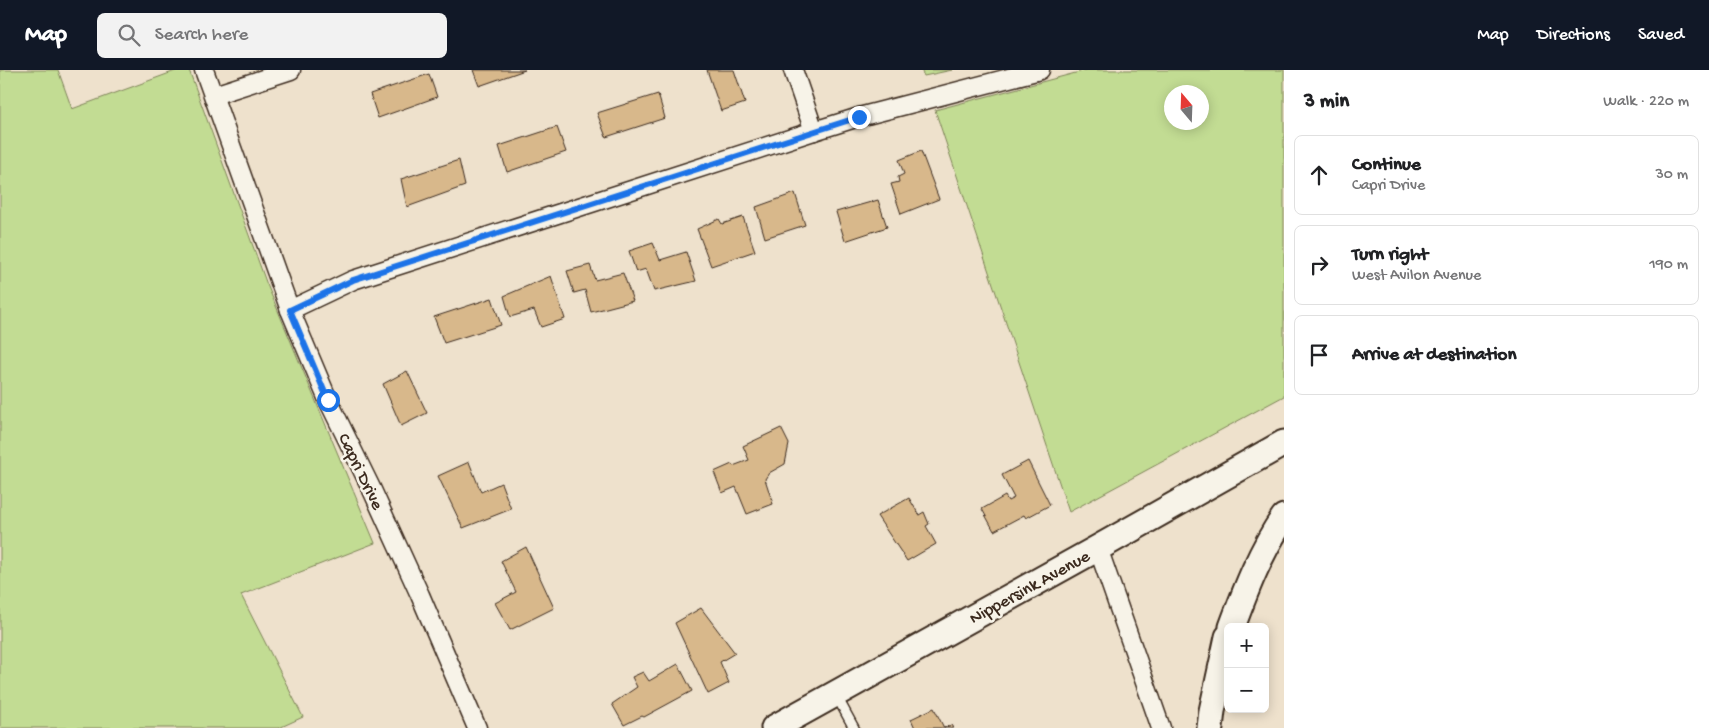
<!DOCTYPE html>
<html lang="en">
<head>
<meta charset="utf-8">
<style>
  body { margin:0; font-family:"Gochi Hand",sans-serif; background:#f2f2f2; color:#202124 }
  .controls { position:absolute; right:15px; bottom:15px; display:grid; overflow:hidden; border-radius:8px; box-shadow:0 2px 12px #0003 }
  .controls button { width:45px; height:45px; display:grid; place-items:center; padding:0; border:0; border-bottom:1px solid #e0e0e0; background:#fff; color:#202124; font:25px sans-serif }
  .compass { position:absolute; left:1164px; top:15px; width:45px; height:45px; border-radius:50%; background:#fff; box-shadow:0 2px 12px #0003; rotate:341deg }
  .stop { position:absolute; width:15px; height:15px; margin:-11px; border:4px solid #1a73e8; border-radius:50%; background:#fff }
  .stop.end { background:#1a73e8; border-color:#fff; box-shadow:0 1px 5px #0008 }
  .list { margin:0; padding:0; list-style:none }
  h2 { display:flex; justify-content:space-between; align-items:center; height:65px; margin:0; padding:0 20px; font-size:21px }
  h2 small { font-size:16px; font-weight:400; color:#757577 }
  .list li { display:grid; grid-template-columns:32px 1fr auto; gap:15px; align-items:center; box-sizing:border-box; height:80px; margin:0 10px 10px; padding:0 10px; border:1px solid #e0e0e0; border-radius:8px }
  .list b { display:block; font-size:19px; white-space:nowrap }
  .list p { margin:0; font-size:16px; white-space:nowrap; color:#757577 }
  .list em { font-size:16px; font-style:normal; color:#757577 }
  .icon { flex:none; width:28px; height:28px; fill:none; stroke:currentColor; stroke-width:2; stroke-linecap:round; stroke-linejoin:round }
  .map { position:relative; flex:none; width:1284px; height:658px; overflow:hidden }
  header { display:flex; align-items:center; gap:30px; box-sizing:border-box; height:70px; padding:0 25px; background:#111827; color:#fff }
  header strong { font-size:24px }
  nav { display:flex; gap:28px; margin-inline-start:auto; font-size:18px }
  .search { width:350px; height:45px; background:#f2f2f2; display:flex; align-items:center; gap:12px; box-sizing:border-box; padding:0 18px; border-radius:8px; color:#757577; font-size:19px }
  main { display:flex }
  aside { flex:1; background:#fff }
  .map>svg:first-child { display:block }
  .green { fill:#c2dc93; stroke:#7e8358; fill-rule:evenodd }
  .building { fill:#d8b88b; stroke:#3b2a1e }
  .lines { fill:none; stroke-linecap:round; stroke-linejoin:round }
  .lane-casing { stroke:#3b2a1e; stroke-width:12 }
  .street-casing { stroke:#3b2a1e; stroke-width:21 }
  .secondary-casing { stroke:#3b2a1e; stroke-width:29 }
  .lane { stroke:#f7f3e8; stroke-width:9 }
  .street { stroke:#f7f3e8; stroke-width:18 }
  .secondary { stroke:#f7f3e8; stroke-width:25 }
  .route { stroke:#1a73e8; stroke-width:6 }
  .labels { text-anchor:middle; stroke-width:5; stroke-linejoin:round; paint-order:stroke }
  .street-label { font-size:18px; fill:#3b2a1e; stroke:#f7f3e8 }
</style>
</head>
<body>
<header>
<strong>Map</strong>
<div class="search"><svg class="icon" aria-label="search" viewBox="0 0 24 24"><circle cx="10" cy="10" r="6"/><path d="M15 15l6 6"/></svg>Search here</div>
<nav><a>Map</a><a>Directions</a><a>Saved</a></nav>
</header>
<main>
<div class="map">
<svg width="1284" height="658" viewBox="0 0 1284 658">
  <rect width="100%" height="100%" fill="#eee1cc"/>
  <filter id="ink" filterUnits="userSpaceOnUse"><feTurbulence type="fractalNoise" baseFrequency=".02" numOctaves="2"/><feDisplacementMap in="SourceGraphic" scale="10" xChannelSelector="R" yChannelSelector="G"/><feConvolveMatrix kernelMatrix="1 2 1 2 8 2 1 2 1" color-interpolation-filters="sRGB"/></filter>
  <g filter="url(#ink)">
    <g class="green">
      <polygon points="0,0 58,0 72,39 178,0 189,0 266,212 375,473 241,525 303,647 279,658 0,658"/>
      <polygon points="921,0 952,0 924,6"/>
      <path d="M 1087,0 L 1284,0 L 1284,326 L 1069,442 L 935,40 ZM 1202,22 L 1202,52 L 1172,52 L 1172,22 Z"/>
    </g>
    <g class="building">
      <polygon points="473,0 525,0 479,16"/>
      <polygon points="707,0 734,0 745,33 721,41"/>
      <polygon points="429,4 437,27 378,48 370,24"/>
      <polygon points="658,24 665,48 606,67 597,43"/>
      <polygon points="557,57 566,82 507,102 499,76"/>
      <polygon points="921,81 939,129 901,144 891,114 899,112 898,107 904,104 899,90"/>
      <polygon points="459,90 465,116 407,137 401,109"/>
      <polygon points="795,123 805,155 765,168 756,137"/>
      <polygon points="878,130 887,157 845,171 836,142"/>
      <polygon points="743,147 755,181 711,196 697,159 719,149 722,154"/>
      <polygon points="653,173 660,190 686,182 696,211 654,221 646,199 636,202 629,181"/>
      <polygon points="590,195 595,210 623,203 633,231 591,242 585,220 574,223 567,201"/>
      <polygon points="551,206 565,249 541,257 534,240 510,247 504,226"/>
      <polygon points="492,228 501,255 444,273 434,247"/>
      <polygon points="407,301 427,343 401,356 383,314"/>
      <polygon points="781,358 789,374 785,394 769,403 765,409 773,434 747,444 736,417 722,423 714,402 732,394 733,396 749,390 743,376"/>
      <polygon points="1028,391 1050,435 1026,448 1024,445 994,461 982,439 1005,426 1008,431 1014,428 1002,405"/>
      <polygon points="469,392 481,422 501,413 511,439 463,458 438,406"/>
      <polygon points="909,428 919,445 924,442 929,454 926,456 936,474 907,491 877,446"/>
      <polygon points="526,477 554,538 510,560 495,533 516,522 501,491"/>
      <polygon points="701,538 735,583 720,592 729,613 708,624 675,553"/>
      <polygon points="678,594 692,621 644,647 642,646 624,655 612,634 637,617 632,607 643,602 649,611"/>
      <polygon points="934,638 944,658 951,655 953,658 915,658 911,649"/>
    </g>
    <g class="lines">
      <defs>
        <polyline id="lane" points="836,625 854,658"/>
        <g id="street">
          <polyline points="204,0 290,240 328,330 372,420 420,525 477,658"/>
          <polyline points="793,0 814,61"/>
          <polyline points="214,25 291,0"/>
          <polyline points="290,240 353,210 814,61 859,47 1040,0"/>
          <polyline points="1098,478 1161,658"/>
        </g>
        <g id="secondary">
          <path d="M 1232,557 C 1246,519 1261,480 1284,447"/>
          <polyline points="774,658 1098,478 1284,373"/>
          <polyline points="1210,658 1212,641 1228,567"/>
        </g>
      </defs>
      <use href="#lane" class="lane-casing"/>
      <use href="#street" class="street-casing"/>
      <use href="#secondary" class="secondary-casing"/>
      <use href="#lane" class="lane"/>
      <use href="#street" class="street"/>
      <use href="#secondary" class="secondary"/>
    </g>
  </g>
  <g class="lines" filter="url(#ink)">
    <polyline class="route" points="328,330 290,240 353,210 859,47"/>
  </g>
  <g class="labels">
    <g class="street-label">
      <text transform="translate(362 401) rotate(64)" y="6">Capri Drive</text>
      <text transform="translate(1029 516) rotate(-29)" y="6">Nippersink Avenue</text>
    </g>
  </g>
</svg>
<div class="controls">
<button>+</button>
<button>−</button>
</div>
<svg class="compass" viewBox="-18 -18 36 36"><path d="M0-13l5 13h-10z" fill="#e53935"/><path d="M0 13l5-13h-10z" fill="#757577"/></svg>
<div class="stop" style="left:328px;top:330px"></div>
<div class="stop end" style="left:859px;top:47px"></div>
</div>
<aside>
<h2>3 min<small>Walk · 220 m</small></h2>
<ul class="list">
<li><svg class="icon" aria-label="ahead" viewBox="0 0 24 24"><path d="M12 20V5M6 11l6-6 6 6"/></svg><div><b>Continue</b><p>Capri Drive</p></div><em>30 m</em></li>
<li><svg class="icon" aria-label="right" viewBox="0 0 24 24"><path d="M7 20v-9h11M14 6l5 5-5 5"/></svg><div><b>Turn right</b><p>West Avilon Avenue</p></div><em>190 m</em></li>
<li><svg class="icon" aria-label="arrive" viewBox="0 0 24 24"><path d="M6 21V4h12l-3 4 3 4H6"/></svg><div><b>Arrive at destination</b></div></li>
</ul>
</aside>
</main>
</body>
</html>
